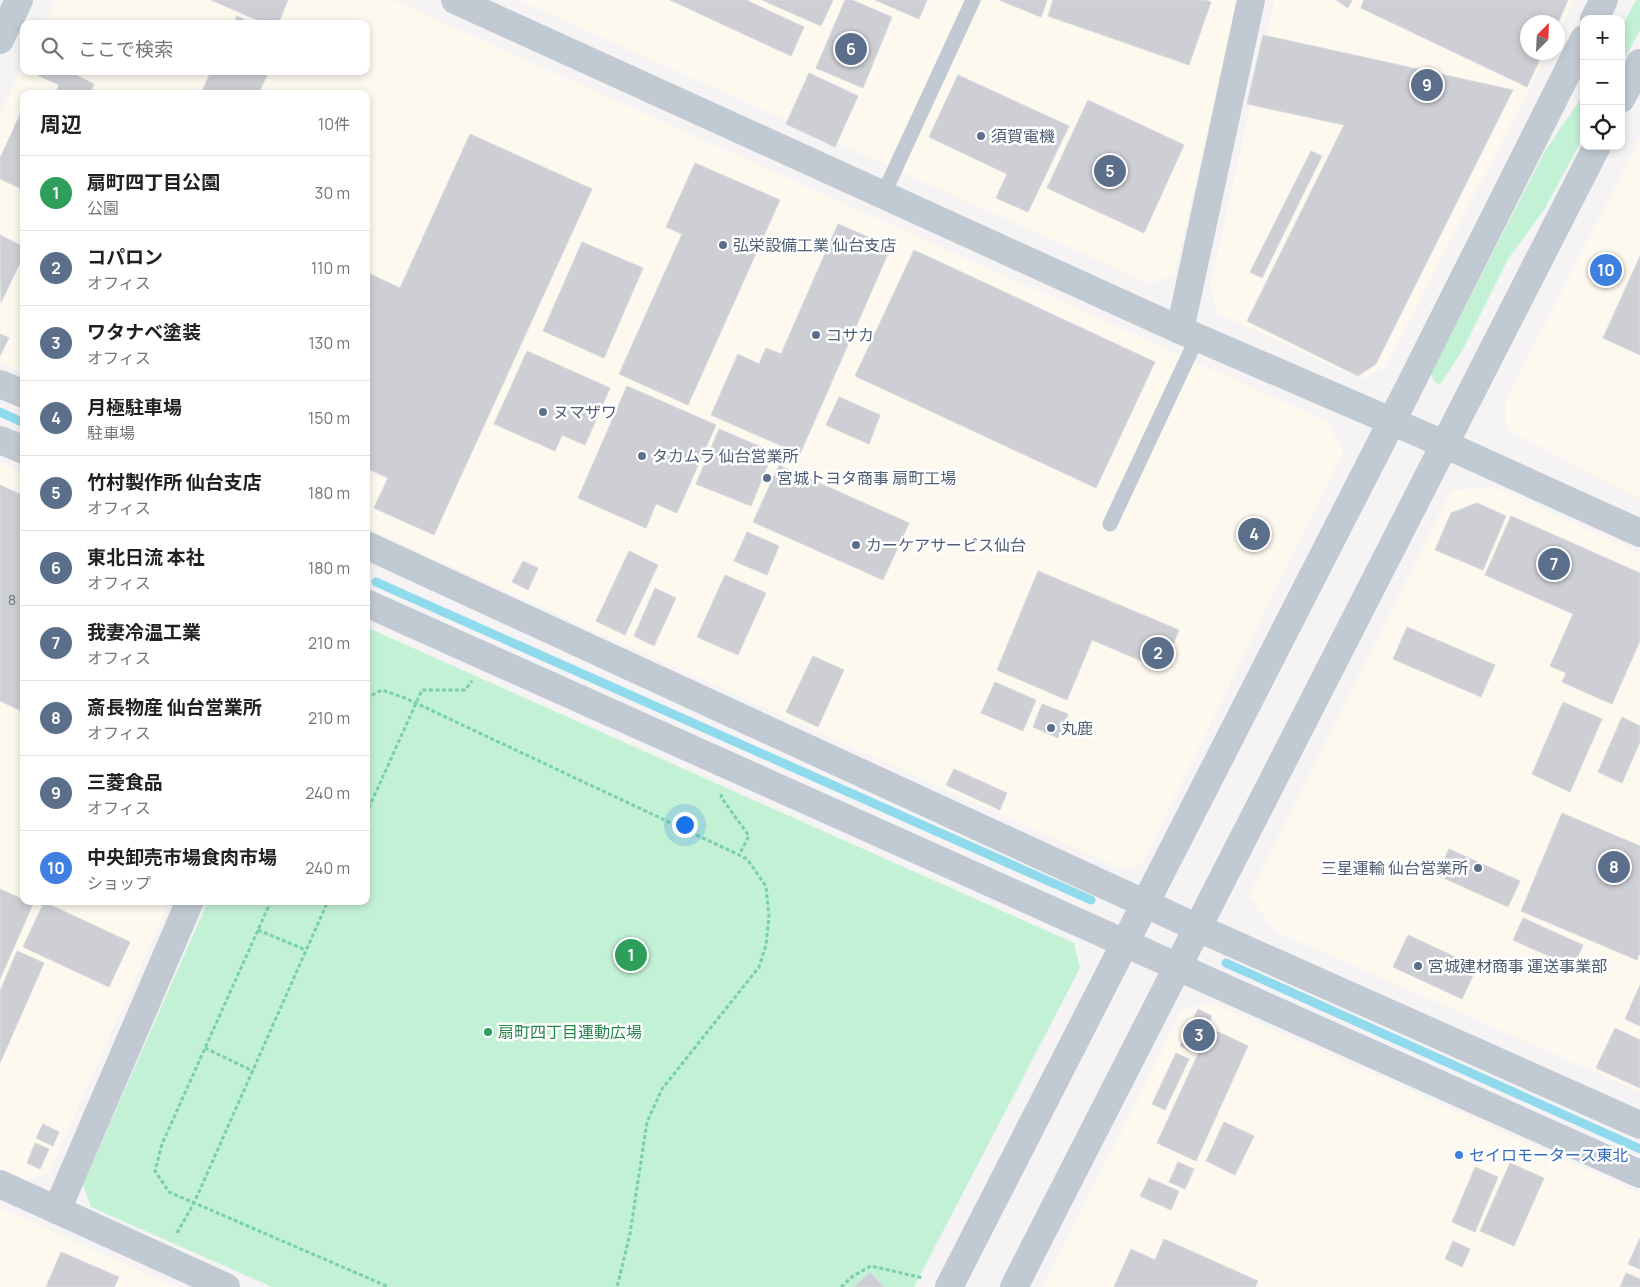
<!DOCTYPE html>
<html lang="ja">
<meta charset="utf-8">
<style>
:root{--surface:#fff;--page:#f2f2f2;--text:#202124;--muted:#757577;--line:#e0e0e0;--accent:#1a73e8}
body{margin:0;font-family:Manrope,"Noto Sans JP",sans-serif;background:var(--page);color:var(--text)}
.controls{position:absolute;right:15px;top:15px;display:grid;overflow:hidden;border-radius:10px;box-shadow:0 2px 8px #0003}
.controls button{width:45px;height:45px;display:grid;place-items:center;padding:0;border:0;border-bottom:1px solid var(--line);background:var(--surface);color:var(--text);font:25px sans-serif}
.compass{position:absolute;left:1520px;top:15px;width:45px;height:45px;border-radius:50%;background:var(--surface);box-shadow:0 2px 8px #0003;rotate:24deg}
.you{position:absolute;left:684px;top:824px;width:18px;height:18px;margin:-12px;border:4px solid #fff;border-radius:50%;background:#1a73e8;box-shadow:0 0 0 8px #1a73e833}
.badge{display:grid;place-items:center;width:32px;height:32px;border-radius:50%;background:var(--accent);color:#fff;font-size:16px;font-weight:700}
.pin{position:absolute;translate:-50% -50%;border:2px solid #fff;box-shadow:0 1px 5px #0006}
.list{margin:0;padding:0;list-style:none}
h2{display:flex;justify-content:space-between;align-items:center;height:65px;margin:0;padding:0 20px;font-size:21px}
h2 small{font-size:16px;font-weight:400;color:var(--muted)}
.list li{display:grid;grid-template-columns:32px 1fr auto;gap:15px;align-items:center;box-sizing:border-box;height:75px;padding:0 20px;border-top:1px solid var(--line)}
.list b{display:block;font-size:19px;white-space:nowrap}
.list p{margin:0;font-size:16px;white-space:nowrap;color:var(--muted)}
.list em{font-size:16px;font-style:normal;color:var(--muted)}
.icon{flex:none;width:28px;height:28px;fill:none;stroke:currentColor;stroke-width:2;stroke-linecap:round;stroke-linejoin:round}
.map{position:relative;flex:none;width:1640px;height:1287px;overflow:hidden}
.search{position:absolute;background:var(--surface);box-shadow:0 2px 8px #0003;left:20px;top:20px;width:350px;height:55px;display:flex;align-items:center;gap:12px;box-sizing:border-box;padding:0 18px;border-radius:10px;color:var(--muted);font-size:19px}
.panel{position:absolute;background:var(--surface);box-shadow:0 2px 8px #0003;left:20px;top:90px;width:350px;height:815px;border-radius:10px}
.map>svg:first-child{display:block}
.commercial{fill:#fdf9ef}
.green{fill:#c3f1d5}
.lines{fill:none;stroke-linecap:round;stroke-linejoin:round}
.stream{stroke:#90daee;stroke-width:9}
.building{fill:#cdcfd5;stroke:#d7d9de}
.path{stroke:#7ad0a6;stroke-width:3;stroke-dasharray:4 2.5;stroke-linecap:butt}
.service{stroke:#c1cad2;stroke-width:15}
.minor{stroke:#c1cad2;stroke-width:28}
.tertiary{stroke:#c1cad2;stroke-width:28}
.service-dot{fill:#5c6f8a;stroke:#fff;stroke-width:2}
.leisure-dot{fill:#2e9e5b;stroke:#fff;stroke-width:2}
.shop-dot{fill:#3f7fe0;stroke:#fff;stroke-width:2}
.labels{text-anchor:middle;dominant-baseline:central;stroke-width:5;stroke-linejoin:round;paint-order:stroke}
.number-label{font-size:14px;fill:#6b747e}
.service-label{font-size:16px;fill:#4e5e75;stroke:#fff;text-anchor:start}
.leisure-label{font-size:16px;fill:#27864d;stroke:#fff;text-anchor:start}
.shop-label{font-size:16px;fill:#366cbe;stroke:#fff;text-anchor:start}
</style>
<div class="map">
<svg width="1640" height="1287" viewBox="0 0 1640 1287">
<rect width="100%" height="100%" fill="#f5f3f3"/>
<g class="commercial">
<polygon points="55,0 393,0 1327,421 1343,452 1142,864 1124,870 366,528 366,94 24,94 24,373 0,362 0,112 24,64 24,71 366,71 366,24 44,24"/>
<polygon points="518,0 1237,0 1175,274 1151,284"/>
<polygon points="1274,0 1575,0 1558,33 1558,22 1528,22 1528,52 1548,53 1385,367 1361,379 1217,313 1210,287"/>
<polygon points="1640,138 1640,499 1506,429 1505,402"/>
<polygon points="0,463 24,474 24,901 170,901 49,1173 24,1181 0,1170"/>
<polygon points="1493,486 1640,553 1640,1092 1275,931 1248,896 1451,491"/>
<polygon points="1213,1003 1640,1193 1640,1287 1043,1287 1182,1010"/>
<polygon points="0,1208 176,1287 0,1287"/>
</g>
<g class="green">
<polygon points="1636,0 1640,0 1640,30 1621,66 1621,29"/>
<polygon points="1584,94 1584,136 1544,210 1508,259 1462,351 1440,385 1434,381 1431,374 1545,151"/>
<polygon points="366,627 1074,943 1080,968 914,1287 272,1287 91,1207 83,1185 208,901 366,901"/>
</g>
<g class="lines">
<g class="stream">
<polyline points="0,412 24,423"/>
<polyline points="376,582 1091,900"/>
<polyline points="1226,963 1640,1149"/>
</g>
</g>
<g class="building">
<polygon points="211,0 288,0 278,24 266,24"/>
<polygon points="670,0 746,0 804,27 791,56"/>
<polygon points="762,0 833,0 821,26"/>
<polygon points="845,0 852,0 892,17 863,88 816,68"/>
<polygon points="875,0 927,0 919,19"/>
<polygon points="999,0 1047,0 1041,17"/>
<polygon points="1053,0 1205,0 1211,2 1189,65 1048,16"/>
<polygon points="1336,0 1352,0 1348,8"/>
<polygon points="1364,0 1568,0 1558,23 1528,22 1528,52 1543,52 1527,87 1361,8"/>
<polygon points="237,16 253,24 233,24"/>
<polygon points="1263,35 1513,90 1376,364 1358,376 1247,321 1344,125 1247,104"/>
<polygon points="36,71 68,71 94,84 90,94 55,94 59,85 35,74"/>
<polygon points="211,71 269,71 258,94 201,94"/>
<polygon points="809,73 858,96 835,147 786,124"/>
<polygon points="958,75 1069,126 1028,212 996,198 1007,174 929,137"/>
<polygon points="1088,100 1184,145 1144,233 1047,188"/>
<polygon points="24,106 24,190 0,179 0,158"/>
<polygon points="470,134 592,189 434,535 374,508 388,478 366,468 366,272 400,288"/>
<polygon points="1311,151 1322,156 1262,278 1250,272"/>
<polygon points="695,163 780,200 688,405 619,374 682,234 666,227"/>
<polygon points="838,224 891,247 800,454 711,415 738,354 759,364 766,348 781,354"/>
<polygon points="0,235 24,247 24,254 1,303"/>
<polygon points="582,242 643,268 604,358 543,331"/>
<polygon points="914,250 1155,362 1096,488 855,376"/>
<polygon points="1640,256 1640,355 1603,338"/>
<polygon points="0,334 9,338 0,356"/>
<polygon points="527,351 610,388 585,445 562,435 555,451 494,424"/>
<polygon points="627,386 716,425 677,513 656,504 646,528 578,498"/>
<polygon points="839,397 880,415 869,444 826,425"/>
<polygon points="719,429 773,452 751,506 696,484"/>
<polygon points="779,465 909,523 883,580 753,522"/>
<polygon points="0,485 24,496 24,712 0,701"/>
<polygon points="1477,503 1506,516 1483,570 1435,550 1451,513"/>
<polygon points="1511,516 1640,573 1640,641 1612,704 1562,682 1566,673 1550,666 1573,614 1485,575"/>
<polygon points="747,532 779,546 767,575 734,561"/>
<polygon points="629,551 658,565 625,635 596,621"/>
<polygon points="523,561 538,568 528,590 512,582"/>
<polygon points="1038,571 1179,630 1163,670 1092,640 1067,700 997,670"/>
<polygon points="725,575 766,593 738,655 697,637"/>
<polygon points="655,588 676,598 654,646 634,636"/>
<polygon points="1407,627 1495,665 1481,697 1393,659"/>
<polygon points="813,656 844,670 818,727 786,712"/>
<polygon points="995,682 1036,700 1023,731 981,713"/>
<polygon points="1563,702 1602,719 1570,792 1532,774"/>
<polygon points="1042,704 1068,714 1058,738 1033,727"/>
<polygon points="1622,717 1640,726 1640,742 1622,783 1598,772"/>
<polygon points="954,769 1007,793 1000,810 946,785"/>
<polygon points="1562,813 1640,846 1640,952 1637,960 1521,911"/>
<polygon points="1449,849 1520,881 1508,907 1437,875"/>
<polygon points="0,889 33,904 0,979"/>
<polygon points="44,902 130,942 109,987 23,947"/>
<polygon points="1523,918 1583,945 1573,967 1513,940"/>
<polygon points="1408,935 1477,967 1462,999 1393,967"/>
<polygon points="17,951 44,963 0,1063 0,991"/>
<polygon points="1640,985 1640,1026 1625,1019"/>
<polygon points="1198,1009 1212,1016 1195,1053 1180,1046"/>
<polygon points="1210,1028 1248,1046 1196,1161 1157,1143"/>
<polygon points="1615,1028 1640,1040 1640,1088 1596,1068"/>
<polygon points="1176,1053 1189,1059 1165,1110 1152,1104"/>
<polygon points="1224,1122 1254,1136 1235,1175 1206,1161"/>
<polygon points="43,1124 59,1132 53,1146 36,1138"/>
<polygon points="35,1143 49,1149 40,1169 27,1163"/>
<polygon points="1178,1162 1194,1169 1185,1189 1169,1182"/>
<polygon points="1510,1163 1544,1178 1514,1246 1480,1231"/>
<polygon points="1475,1167 1498,1177 1475,1232 1452,1222"/>
<polygon points="1149,1178 1179,1191 1171,1210 1140,1196"/>
<polygon points="1640,1238 1640,1269 1628,1264"/>
<polygon points="1164,1239 1258,1281 1255,1287 1114,1287 1131,1249 1155,1260"/>
<polygon points="1453,1241 1470,1249 1462,1267 1445,1259"/>
<polygon points="61,1252 119,1277 114,1287 46,1287"/>
<polygon points="870,1272 884,1287 854,1287"/>
<polygon points="1626,1273 1640,1279 1640,1287 1620,1287"/>
</g>
<g class="lines">
<g class="path">
<polyline points="366,698 382,690 405,698 739,855 747,859 766,886 769,917 766,945 759,967 662,1089 647,1122 630,1234 617,1287"/>
<polyline points="722,794 721,797 749,836 739,855"/>
<polyline points="366,814 422,690 465,690 472,681"/>
<polyline points="271,901 162,1144 155,1171 169,1192 389,1287"/>
<polyline points="258,930 306,950"/>
<polyline points="205,1048 253,1071"/>
<polyline points="177,1233 194,1203 328,901"/>
<polyline points="841,1287 853,1276 871,1266 923,1278"/>
</g>
<g class="service">
<polyline points="883,195 973,0"/>
<polyline points="1110,524 1197,338"/>
</g>
<g class="minor">
<polyline points="455,0 1180,330 1444,444"/>
<polyline points="1180,330 1251,0"/>
<polyline points="0,384 24,394"/>
<polyline points="0,440 24,450"/>
<polyline points="366,545 1198,928 1640,1125"/>
<polyline points="366,603 1640,1174"/>
<polyline points="0,1184 226,1287"/>
<polyline points="57,1210 190,901"/>
</g>
<g class="tertiary">
<polyline points="1594,19 1604,0"/>
<polyline points="0,40 19,0"/>
<polyline points="1621,99 1640,63"/>
<polyline points="1444,444 1640,533"/>
<polyline points="949,1287 1391,423 1584,39"/>
<polyline points="1014,1287 1597,146"/>
</g>
</g>
<g class="service-dot">
<circle cx="981" cy="136" r="5"/>
<circle cx="723" cy="245" r="5"/>
<circle cx="816" cy="335" r="5"/>
<circle cx="543" cy="412" r="5"/>
<circle cx="642" cy="456" r="5"/>
<circle cx="767" cy="478" r="5"/>
<circle cx="856" cy="545" r="5"/>
<circle cx="1051" cy="728" r="5"/>
<circle cx="1478" cy="868" r="5"/>
<circle cx="1418" cy="966" r="5"/>
</g>
<circle class="leisure-dot" cx="488" cy="1032" r="5"/>
<circle class="shop-dot" cx="1459" cy="1155" r="5"/>
<g class="labels">
<g class="number-label">
<text x="12" y="599">8</text>
</g>
<g class="service-label">
<text x="991" y="136">須賀電機</text>
<text x="733" y="245">弘栄設備工業 仙台支店</text>
<text x="826" y="335">コサカ</text>
<text x="553" y="412">ヌマザワ</text>
<text x="652" y="456">タカムラ 仙台営業所</text>
<text x="777" y="478">宮城トヨタ商事 扇町工場</text>
<text x="866" y="545">カーケアサービス仙台</text>
<text x="1061" y="728">丸鹿</text>
<text x="1468" y="868" text-anchor="end">三星運輸 仙台営業所</text>
<text x="1428" y="966">宮城建材商事 運送事業部</text>
</g>
<g class="leisure-label">
<text x="498" y="1032">扇町四丁目運動広場</text>
</g>
<g class="shop-label">
<text x="1469" y="1155">セイロモータース東北</text>
</g>
</g>
</svg>
<div class="controls">
<button>+</button>
<button>−</button>
<button><svg class="icon" aria-label="locate" viewBox="0 0 24 24"><circle cx="12" cy="12" r="6"/><path d="M12 2v4M12 18v4M2 12h4M18 12h4"/></svg></button>
</div>
<svg class="compass" viewBox="-18 -18 36 36"><path d="M0-13l5 13h-10z" fill="#e53935"/><path d="M0 13l5-13h-10z" fill="#757577"/></svg>
<div class="you"></div>
<div class="pin badge" style="left:631px;top:955px;background:#2e9e5b">1</div>
<div class="pin badge" style="left:1158px;top:653px;background:#5c6f8a">2</div>
<div class="pin badge" style="left:1199px;top:1035px;background:#5c6f8a">3</div>
<div class="pin badge" style="left:1254px;top:534px;background:#5c6f8a">4</div>
<div class="pin badge" style="left:1110px;top:171px;background:#5c6f8a">5</div>
<div class="pin badge" style="left:851px;top:49px;background:#5c6f8a">6</div>
<div class="pin badge" style="left:1554px;top:564px;background:#5c6f8a">7</div>
<div class="pin badge" style="left:1614px;top:867px;background:#5c6f8a">8</div>
<div class="pin badge" style="left:1427px;top:85px;background:#5c6f8a">9</div>
<div class="pin badge" style="left:1606px;top:270px;background:#3f7fe0">10</div>
<div class="search"><svg class="icon" aria-label="search" viewBox="0 0 24 24"><circle cx="10" cy="10" r="6"/><path d="M15 15l6 6"/></svg>ここで検索</div>
<section class="panel">
<h2>周辺<small>10件</small></h2>
<ul class="list">
<li><span class="badge" style="background:#2e9e5b">1</span><div><b>扇町四丁目公園</b><p>公園</p></div><em>30 m</em></li>
<li><span class="badge" style="background:#5c6f8a">2</span><div><b>コパロン</b><p>オフィス</p></div><em>110 m</em></li>
<li><span class="badge" style="background:#5c6f8a">3</span><div><b>ワタナベ塗装</b><p>オフィス</p></div><em>130 m</em></li>
<li><span class="badge" style="background:#5c6f8a">4</span><div><b>月極駐車場</b><p>駐車場</p></div><em>150 m</em></li>
<li><span class="badge" style="background:#5c6f8a">5</span><div><b>竹村製作所 仙台支店</b><p>オフィス</p></div><em>180 m</em></li>
<li><span class="badge" style="background:#5c6f8a">6</span><div><b>東北日流 本社</b><p>オフィス</p></div><em>180 m</em></li>
<li><span class="badge" style="background:#5c6f8a">7</span><div><b>我妻冷温工業</b><p>オフィス</p></div><em>210 m</em></li>
<li><span class="badge" style="background:#5c6f8a">8</span><div><b>斎長物産 仙台営業所</b><p>オフィス</p></div><em>210 m</em></li>
<li><span class="badge" style="background:#5c6f8a">9</span><div><b>三菱食品</b><p>オフィス</p></div><em>240 m</em></li>
<li><span class="badge" style="background:#3f7fe0">10</span><div><b>中央卸売市場食肉市場</b><p>ショップ</p></div><em>240 m</em></li>
</ul>
</section>
</div>
